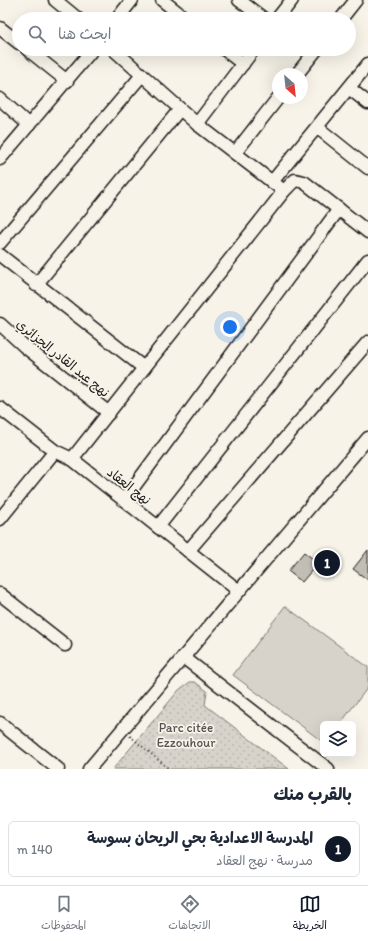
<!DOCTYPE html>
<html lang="ar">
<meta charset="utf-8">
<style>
:root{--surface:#fff;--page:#f2f2f3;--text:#1f2937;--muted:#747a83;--line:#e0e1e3;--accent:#111827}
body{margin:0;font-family:Itim,"Playpen Sans Arabic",sans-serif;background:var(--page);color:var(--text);direction:rtl}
.controls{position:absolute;right:12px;bottom:12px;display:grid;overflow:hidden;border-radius:6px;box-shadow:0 4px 16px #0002}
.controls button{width:36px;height:36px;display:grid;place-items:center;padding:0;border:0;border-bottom:1px solid var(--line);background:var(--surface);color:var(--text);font:20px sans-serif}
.compass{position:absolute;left:272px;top:68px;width:36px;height:36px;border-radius:50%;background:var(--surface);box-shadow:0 4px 16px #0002;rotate:153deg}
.you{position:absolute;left:230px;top:327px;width:14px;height:14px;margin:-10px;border:3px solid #fff;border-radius:50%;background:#1a73e8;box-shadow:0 0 0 6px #1a73e833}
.badge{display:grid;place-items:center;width:26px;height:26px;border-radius:50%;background:var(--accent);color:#fff;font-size:13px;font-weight:700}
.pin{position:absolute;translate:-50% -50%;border:2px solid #fff;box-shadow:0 1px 4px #0006}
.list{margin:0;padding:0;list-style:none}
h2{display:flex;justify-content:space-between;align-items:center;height:52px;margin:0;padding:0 16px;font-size:17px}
h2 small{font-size:13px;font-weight:400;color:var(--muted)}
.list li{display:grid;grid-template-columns:26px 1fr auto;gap:12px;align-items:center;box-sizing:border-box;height:56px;margin:0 8px 8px;padding:0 8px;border:1px solid var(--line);border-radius:6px}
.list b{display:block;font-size:15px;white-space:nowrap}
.list p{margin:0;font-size:13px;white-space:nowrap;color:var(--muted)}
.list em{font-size:13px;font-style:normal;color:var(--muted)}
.icon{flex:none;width:22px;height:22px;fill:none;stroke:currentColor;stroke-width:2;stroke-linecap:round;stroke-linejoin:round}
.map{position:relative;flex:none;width:368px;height:769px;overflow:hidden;direction:ltr}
.search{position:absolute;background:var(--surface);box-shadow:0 4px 16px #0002;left:12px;right:12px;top:12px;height:44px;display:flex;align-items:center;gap:10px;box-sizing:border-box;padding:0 14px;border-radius:22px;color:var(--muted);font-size:15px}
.sheet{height:116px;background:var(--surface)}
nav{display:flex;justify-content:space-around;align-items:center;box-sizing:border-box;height:56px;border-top:1px solid var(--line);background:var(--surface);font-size:11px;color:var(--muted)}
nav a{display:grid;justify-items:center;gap:2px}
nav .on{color:var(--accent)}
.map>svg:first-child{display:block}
.park{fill:url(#park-dots);stroke:#7a7874}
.pitch{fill:#d7d3cb;stroke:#7a7874}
.building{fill:#c0beb5;stroke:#1c1c1c}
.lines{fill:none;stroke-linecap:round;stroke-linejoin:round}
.minor-casing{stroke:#1c1c1c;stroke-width:15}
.path{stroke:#1c1c1c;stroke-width:2;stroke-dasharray:1 3;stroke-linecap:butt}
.minor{stroke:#f7f3e8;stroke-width:12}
.labels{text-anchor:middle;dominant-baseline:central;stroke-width:3.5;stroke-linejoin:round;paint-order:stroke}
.street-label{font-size:13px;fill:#1c1c1c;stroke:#f7f3e8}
.park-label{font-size:13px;fill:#545351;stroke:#f7f3e8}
</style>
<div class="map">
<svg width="368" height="769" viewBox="0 0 368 769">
<defs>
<pattern id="park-dots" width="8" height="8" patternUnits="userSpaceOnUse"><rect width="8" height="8" fill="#d7d3cb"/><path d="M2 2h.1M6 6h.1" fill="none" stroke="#b8b5ae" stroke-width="1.8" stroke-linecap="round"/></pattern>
</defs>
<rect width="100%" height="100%" fill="#f7f3e8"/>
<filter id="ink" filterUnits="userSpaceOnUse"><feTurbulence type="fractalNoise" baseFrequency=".025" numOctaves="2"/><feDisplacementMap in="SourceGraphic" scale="8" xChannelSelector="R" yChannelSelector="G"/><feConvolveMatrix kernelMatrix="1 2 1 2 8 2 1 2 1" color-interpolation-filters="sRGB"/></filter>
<g filter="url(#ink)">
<polygon class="park" points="190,682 195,682 207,691 205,705 289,769 113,769 179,690"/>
<polygon class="pitch" points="285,606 368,667 368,687 340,724 323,724 323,742 233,675"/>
<g class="building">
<polygon points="368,550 368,580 353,569"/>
<polygon points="304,552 318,563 302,582 288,571"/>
</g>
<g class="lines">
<g class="minor-casing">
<g id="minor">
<polyline points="55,0 78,19"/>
<polyline points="162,0 186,19"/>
<polyline points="239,0 264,19"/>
<polyline points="117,19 132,0"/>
<polyline points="277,19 292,0"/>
<polyline points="341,19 356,0"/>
<polyline points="0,28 19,43"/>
<polyline points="27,49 67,81"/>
<polyline points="113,49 197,124 284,191"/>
<polyline points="224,49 243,64"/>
<polyline points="297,74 317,49"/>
<polyline points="349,88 368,103"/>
<polyline points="0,99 29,125"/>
<polyline points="197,124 254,49"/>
<polyline points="318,128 368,168"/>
<polyline points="235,153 278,98"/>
<polyline points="0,159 93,49"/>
<polyline points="272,182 368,64"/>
<polyline points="0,243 142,75"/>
<polyline points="0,255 144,368"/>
<polyline points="36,285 180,109"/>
<polyline points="0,324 24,346 109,413"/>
<polyline points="0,408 55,451 72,459 239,591"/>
<polyline points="72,459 284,191 295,180 304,182 368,232"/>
<polyline points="124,500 339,209"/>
<polyline points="0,519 55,451"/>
<polyline points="158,527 368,260"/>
<polyline points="188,551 368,342"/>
<polyline points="0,594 65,645"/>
<polyline points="183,657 328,769"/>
<polyline points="0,723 58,769"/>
<polyline points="89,769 368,438"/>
</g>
</g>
<polyline class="path" points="130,736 169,769"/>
<use href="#minor" class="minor"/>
</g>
</g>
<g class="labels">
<g class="street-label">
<text transform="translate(63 358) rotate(39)">نهج عبد القادر الجزائري</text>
<text transform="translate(129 486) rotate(38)">نهج العقاد</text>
</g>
<g class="park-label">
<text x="186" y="727">Parc citée<tspan x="186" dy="15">Ezzouhour</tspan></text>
</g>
</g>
</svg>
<div class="controls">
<button><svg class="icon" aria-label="layers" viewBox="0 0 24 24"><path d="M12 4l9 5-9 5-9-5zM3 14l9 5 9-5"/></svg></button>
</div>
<svg class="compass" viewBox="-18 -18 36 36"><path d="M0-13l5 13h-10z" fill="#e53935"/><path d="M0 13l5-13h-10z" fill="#747a83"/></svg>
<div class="you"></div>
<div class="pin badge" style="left:327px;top:563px">1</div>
<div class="search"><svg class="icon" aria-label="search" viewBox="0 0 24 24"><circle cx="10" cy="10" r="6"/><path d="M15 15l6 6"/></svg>ابحث هنا</div>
</div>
<section class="sheet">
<h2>بالقرب منك<small></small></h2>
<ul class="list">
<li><span class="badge">1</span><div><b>المدرسة الاعدادية بحي الريحان بسوسة</b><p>مدرسة · نهج العقاد</p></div><em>140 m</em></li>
</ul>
</section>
<nav>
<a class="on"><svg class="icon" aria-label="map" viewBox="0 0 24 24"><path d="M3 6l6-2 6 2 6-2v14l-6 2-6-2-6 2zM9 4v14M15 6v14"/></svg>الخريطة</a>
<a><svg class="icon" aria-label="directions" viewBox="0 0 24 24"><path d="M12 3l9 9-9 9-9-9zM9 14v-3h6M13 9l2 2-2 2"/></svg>الاتجاهات</a>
<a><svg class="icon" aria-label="saved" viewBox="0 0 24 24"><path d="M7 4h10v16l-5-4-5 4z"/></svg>المحفوظات</a>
</nav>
